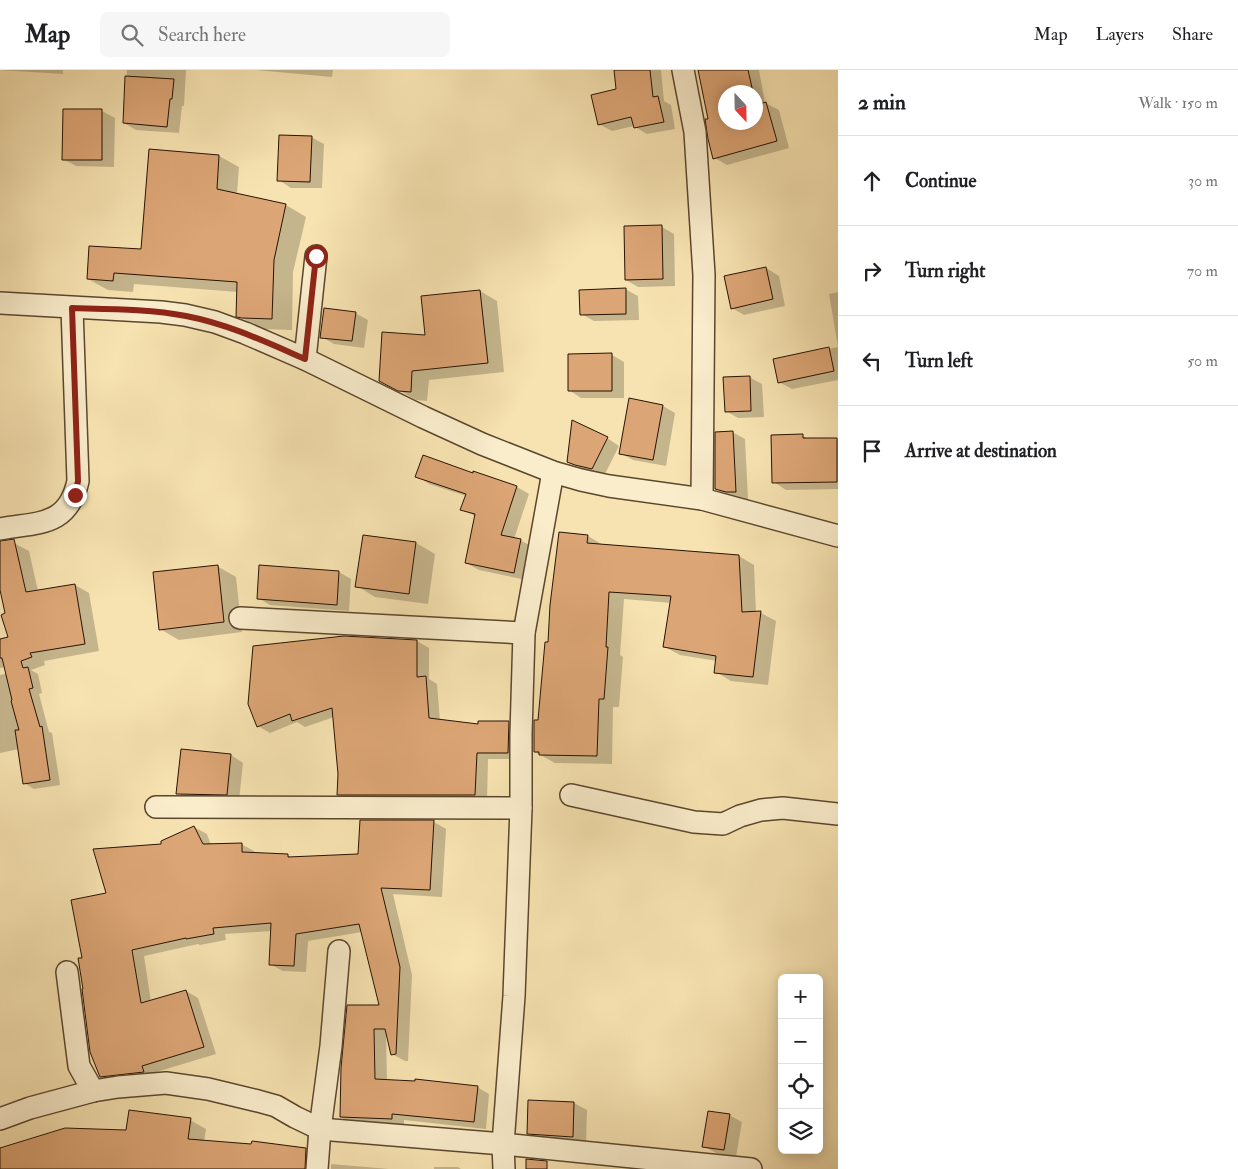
<!DOCTYPE html>
<meta charset="utf-8">
<style>
:root{--surface:#fff;--page:#f6f6f6;--text:#202124;--muted:#757577;--line:#e0e0e0}
body{margin:0;font-family:"IM FELL Double Pica",serif;background:var(--page);color:var(--text)}
.controls{position:absolute;right:15px;bottom:15px;display:grid;overflow:hidden;border-radius:8px;box-shadow:0 2px 12px #0003}
.controls button{width:45px;height:45px;display:grid;place-items:center;padding:0;border:0;border-bottom:1px solid var(--line);background:var(--surface);color:var(--text);font:25px sans-serif}
.compass{position:absolute;left:718px;top:15px;width:45px;height:45px;border-radius:50%;background:var(--surface);box-shadow:0 2px 12px #0003;rotate:158deg}
.stop{position:absolute;width:15px;height:15px;margin:-11px;border:4px solid #8f2418;border-radius:50%;background:#fff}
.stop.end{background:#8f2418;border-color:#fff;box-shadow:0 1px 5px #0008}
.list{margin:0;padding:0;list-style:none}
h2{display:flex;justify-content:space-between;align-items:center;height:65px;margin:0;padding:0 20px;font-size:21px}
h2 small{font-size:16px;font-weight:400;color:var(--muted)}
.list li{display:grid;grid-template-columns:32px 1fr auto;gap:15px;align-items:center;box-sizing:border-box;height:90px;padding:0 20px;border-top:1px solid var(--line)}
.list b{display:block;font-size:19px;white-space:nowrap}
.list em{font-size:16px;font-style:normal;color:var(--muted)}
.icon{flex:none;width:28px;height:28px;fill:none;stroke:currentColor;stroke-width:2;stroke-linecap:round;stroke-linejoin:round}
.map{position:relative;flex:none;width:838px;height:1099px;overflow:hidden}
header{display:flex;align-items:center;gap:30px;box-sizing:border-box;height:70px;padding:0 25px;background:var(--surface);border-bottom:1px solid var(--line)}
header strong{font-size:24px}
nav{display:flex;gap:28px;margin-inline-start:auto;font-size:18px}
.search{width:350px;height:45px;background:var(--page);display:flex;align-items:center;gap:12px;box-sizing:border-box;padding:0 18px;border-radius:8px;color:var(--muted);font-size:19px}
main{display:flex}
aside{flex:1;background:var(--surface)}
.map>svg:first-child{display:block}
.shadow{fill:#0003;fill-rule:evenodd}
.building{fill:#dca575;stroke:#271303}
.lines{fill:none;stroke-linecap:round;stroke-linejoin:round}
.minor-casing{stroke:#5b472e;stroke-width:24}
.minor{stroke:#faedcc;stroke-width:21}
.route{stroke:#8f2418;stroke-width:6}
</style>
<header>
<strong>Map</strong>
<div class="search"><svg class="icon" aria-label="search" viewBox="0 0 24 24"><circle cx="10" cy="10" r="6"/><path d="M15 15l6 6"/></svg>Search here</div>
<nav><a>Map</a><a>Layers</a><a>Share</a></nav>
</header>
<main>
<div class="map">
<svg width="838" height="1099" viewBox="0 0 838 1099">
<rect width="100%" height="100%" fill="#f7e3b1"/>
<filter id="stains"><feTurbulence type="fractalNoise" baseFrequency=".004" numOctaves="4"/><feColorMatrix values="0 0 0 0 .2 0 0 0 0 .09 0 0 0 0 .02 0 0 0 .5 -.17"/></filter>
<radialGradient id="worn" r=".72"><stop offset=".6" stop-color="#630" stop-opacity="0"/><stop offset="1" stop-color="#630" stop-opacity=".3"/></radialGradient>
<g class="shadow">
<polygon points="0,0 63,0 63,4"/>
<polygon points="127,0 186,0 184,36 182,36 179,63 136,60 124,53"/>
<polygon points="256,0 333,0 332,7"/>
<polygon points="615,0 661,0 664,31 671,35 675,59 647,64 635,57 634,56 612,61 599,54 617,20"/>
<path d="M699 0H759L765 33 779 40 789 78 727 95 715 88 709 50ZM726 22H756V52H726Z"/>
<polygon points="64,40 102,41 115,48 114,97 76,96 63,89"/>
<polygon points="311,67 324,74 322,118 291,118 279,110"/>
<polygon points="219,86 239,97 237,124 286,135 306,147 293,202 292,260 263,259 238,246 238,222 134,214 133,222 108,220 88,209 142,180"/>
<polygon points="662,157 674,164 675,216 638,217 626,210"/>
<polygon points="766,198 779,206 785,236 744,245 732,238"/>
<polygon points="625,219 638,226 639,250 594,251 581,244"/>
<polygon points="480,221 497,231 504,302 429,310 427,331 416,330 395,318 427,267"/>
<polygon points="838,222 838,310 792,319 779,312 775,290 838,277 829,224"/>
<polygon points="355,243 368,250 364,278 334,274 322,267"/>
<polygon points="612,285 624,292 624,328 581,328 569,320"/>
<polygon points="749,307 762,314 764,347 738,348 726,341"/>
<polygon points="630,330 663,336 675,343 666,396 633,390 620,383"/>
<polygon points="732,362 745,369 748,429 739,429 728,426 716,419"/>
<polygon points="803,366 808,369 836,369 838,370 838,419 786,420 774,412"/>
<polygon points="607,368 619,376 604,406 588,402 568,391"/>
<polygon points="474,404 517,417 529,424 514,469 520,470 533,477 526,510 479,500 466,493 476,447 462,439 466,426 429,414 417,406"/>
<polygon points="364,466 416,473 435,484 428,534 375,527 357,516"/>
<polygon points="588,466 603,475 739,486 754,495 756,543 761,543 776,551 768,615 731,611 716,602 717,591 680,585 665,577 672,533 624,529 620,585 623,587 619,637 613,637 612,694 555,693 535,682 549,574"/>
<polygon points="14,473 29,481 38,521 75,515 89,523 99,581 44,591 45,595 31,600 38,604 42,623 39,624 49,662 52,663 60,715 34,719 24,713 19,679 0,683 0,605 22,600 15,596 0,598 0,574 11,570 7,544 0,516 0,476"/>
<polygon points="217,496 236,507 242,562 179,570 160,559"/>
<polygon points="339,502 351,509 349,541 270,535 258,528"/>
<polygon points="417,571 429,578 429,609 437,614 440,651 479,655 509,652 521,659 520,689 488,689 487,732 350,731 338,724 339,704 334,647 305,657 297,652 270,663 258,656"/>
<polygon points="231,685 243,693 239,731 190,731 178,723"/>
<polygon points="434,752 446,759 442,827 393,824 412,905 408,991 405,991 392,984 387,964 386,964 387,1011 477,1017 489,1024 486,1059 404,1050 404,1056 353,1054 341,1047 380,936 362,862 308,871 306,902 283,901 270,894 272,861 225,864 226,870 200,875 198,874 144,886 151,932 186,921 198,928 216,984 153,1003 156,1009 113,1014 101,1006 84,889 107,824 163,775 194,757 207,764 211,775 241,774 254,781 254,784 287,785 293,788 360,785"/>
<polygon points="530,1032 574,1033 587,1040 586,1074 541,1070 528,1063"/>
<polygon points="729,1045 742,1052 736,1087 716,1083 703,1076"/>
<polygon points="190,1050 206,1059 204,1072 306,1079 321,1088 320,1099 0,1099 0,1079 127,1061"/>
<polygon points="331,1094 389,1099 331,1099"/>
<polygon points="434,1097 458,1097 461,1099 434,1099"/>
</g>
<g class="building">
<polygon points="614,0 650,0 653,27 658,26 664,52 634,58 631,47 598,55 591,25 616,19"/>
<polygon points="698,0 748,0 753,22 726,22 726,52 756,52 756,35 766,32 777,71 713,89 708,69 705,49 708,49"/>
<polygon points="125,6 174,9 172,29 170,29 167,57 123,53"/>
<polygon points="63,39 102,39 102,90 62,90"/>
<polygon points="279,65 312,66 310,112 277,111"/>
<polygon points="149,79 219,85 217,119 286,134 274,190 272,249 242,248 236,247 237,212 114,203 113,211 87,209 89,176 141,179"/>
<polygon points="662,155 663,209 625,210 624,156"/>
<polygon points="766,197 773,229 731,239 724,206"/>
<polygon points="626,218 626,244 580,245 579,220"/>
<polygon points="480,220 488,293 412,301 411,322 398,321 379,311 382,262 425,265 421,226"/>
<polygon points="324,238 356,242 352,271 320,268"/>
<polygon points="829,277 834,301 778,313 773,289"/>
<polygon points="612,283 612,321 568,321 568,284"/>
<polygon points="750,306 751,341 725,342 723,307"/>
<polygon points="629,328 663,335 653,390 619,384"/>
<polygon points="572,350 608,367 592,399 575,395 567,392"/>
<polygon points="733,361 736,422 726,422 715,419 715,362"/>
<polygon points="803,364 803,368 837,368 837,412 772,413 771,365"/>
<polygon points="423,385 473,403 473,401 517,416 501,465 521,469 514,503 465,493 475,444 460,440 466,424 415,407"/>
<polygon points="559,462 588,465 587,473 739,485 742,542 761,541 753,607 714,603 716,586 663,577 671,526 609,522 606,577 608,577 604,629 599,629 597,686 539,685 539,682 534,682 534,650 538,650 545,572 548,572 550,535"/>
<polygon points="363,465 416,472 409,524 355,517"/>
<polygon points="14,469 26,522 75,514 85,574 30,583 32,587 21,591 23,598 28,597 33,618 29,619 40,657 42,656 50,710 23,714 15,660 19,660 11,631 12,630 2,588 0,588 0,569 8,567 1,545 5,543 0,520 0,471"/>
<polygon points="218,495 224,552 159,560 153,502"/>
<polygon points="259,495 339,501 337,535 257,529"/>
<polygon points="344,566 417,570 417,607 426,606 429,648 478,654 478,651 509,651 508,683 477,683 475,725 337,725 338,704 332,638 292,651 290,644 257,657 248,634 253,576"/>
<polygon points="181,679 231,684 227,725 176,724"/>
<polygon points="360,750 434,750 430,820 381,818 400,897 396,984 391,985 385,959 374,959 375,1009 415,1011 415,1009 478,1016 474,1052 392,1044 392,1049 340,1047 341,998 347,935 379,935 359,854 296,864 294,896 269,895 271,853 213,858 214,864 186,869 186,868 132,880 141,933 186,920 204,977 142,996 144,1002 100,1007 90,982 82,919 83,919 78,888 82,888 71,830 106,823 93,779 161,774 161,771 194,756 203,774 242,773 242,782 288,784 288,787 358,784"/>
<polygon points="528,1030 574,1032 573,1067 527,1064"/>
<polygon points="129,1040 191,1048 188,1069 251,1074 252,1071 306,1078 305,1099 0,1099 0,1078 65,1058 126,1060"/>
<polygon points="708,1041 730,1044 724,1080 702,1077"/>
<polygon points="526,1089 547,1091 547,1099 526,1099"/>
</g>
<g class="lines">
<g class="minor-casing">
<g id="minor">
<polyline points="683,0 695,62 704,205 702,429"/>
<polyline points="0,233 161,242 185,245 215,252 245,263 305,289 423,347 482,374 553,402 581,410 609,416 702,429 838,466"/>
<polyline points="305,289 316,186"/>
<path d="M0 459C38 452 68 457 78 411L72 238"/>
<polyline points="240,548 524,563"/>
<polyline points="571,725 694,752 723,754 740,746 761,740 783,738 838,744"/>
<polyline points="156,737 521,738"/>
<polyline points="67,902 79,996 93,1021"/>
<polyline points="0,1049 30,1038 93,1021 118,1017 166,1013 208,1019 258,1031 276,1036 295,1047 320,1059 503,1074 751,1099"/>
<polyline points="317,1099 320,1059 331,976 339,881"/>
<polyline points="504,1099 503,1074 514,926 521,738 521,664 524,563 553,402"/>
</g>
</g>
<use href="#minor" class="minor"/>
</g>
<g class="lines">
<path class="route" d="M75 425 78 411 72 238C108 239 151 239 186 246 228 254 266 272 305 289L316 186"/>
</g>
<rect width="100%" height="100%" filter="url(#stains)"/>
<rect width="100%" height="100%" fill="url(#worn)"/>
</svg>
<div class="controls">
<button>+</button>
<button>−</button>
<button><svg class="icon" aria-label="locate" viewBox="0 0 24 24"><circle cx="12" cy="12" r="6"/><path d="M12 2v4M12 18v4M2 12h4M18 12h4"/></svg></button>
<button><svg class="icon" aria-label="layers" viewBox="0 0 24 24"><path d="M12 4l9 5-9 5-9-5zM3 14l9 5 9-5"/></svg></button>
</div>
<svg class="compass" viewBox="-18 -18 36 36"><path d="M0-13l5 13h-10z" fill="#e53935"/><path d="M0 13l5-13h-10z" fill="#757577"/></svg>
<div class="stop" style="left:316px;top:186px"></div>
<div class="stop end" style="left:75px;top:425px"></div>
</div>
<aside>
<h2>2 min<small>Walk · 150 m</small></h2>
<ul class="list">
<li><svg class="icon" aria-label="ahead" viewBox="0 0 24 24"><path d="M12 20V5M6 11l6-6 6 6"/></svg><div><b>Continue</b></div><em>30 m</em></li>
<li><svg class="icon" aria-label="right" viewBox="0 0 24 24"><path d="M7 20v-9h11M14 6l5 5-5 5"/></svg><div><b>Turn right</b></div><em>70 m</em></li>
<li><svg class="icon" aria-label="left" viewBox="0 0 24 24"><path d="M17 20v-9H6M10 6l-5 5 5 5"/></svg><div><b>Turn left</b></div><em>50 m</em></li>
<li><svg class="icon" aria-label="arrive" viewBox="0 0 24 24"><path d="M6 21V4h12l-3 4 3 4H6"/></svg><div><b>Arrive at destination</b></div></li>
</ul>
</aside>
</main>
